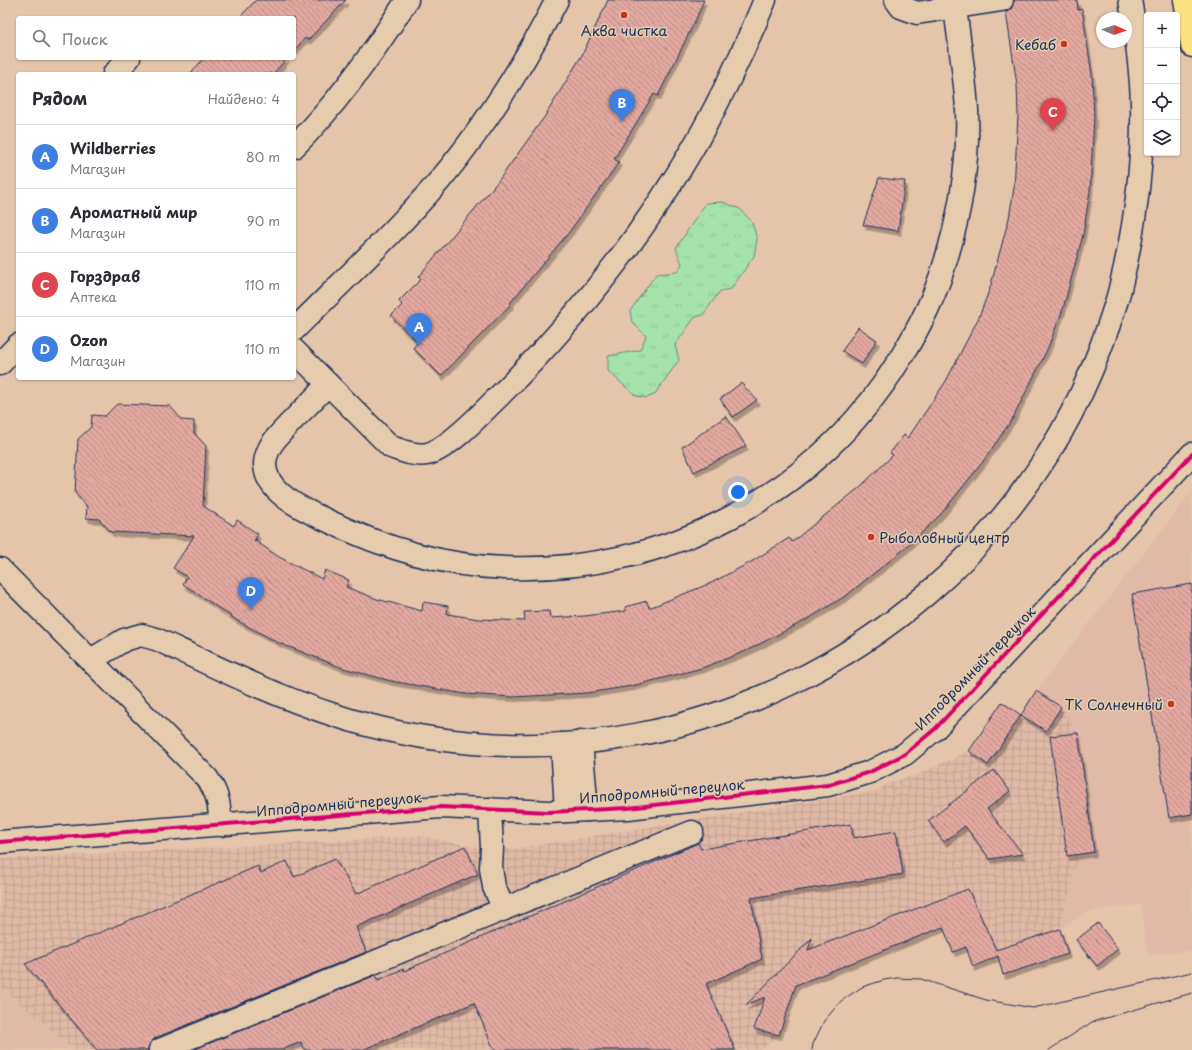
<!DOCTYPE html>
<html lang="ru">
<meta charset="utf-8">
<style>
:root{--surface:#fff;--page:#f7f7f7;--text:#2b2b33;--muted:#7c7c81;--line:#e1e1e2;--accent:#db2777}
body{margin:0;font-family:"Playpen Sans",sans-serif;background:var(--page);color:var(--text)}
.controls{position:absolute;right:12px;top:12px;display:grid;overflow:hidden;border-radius:4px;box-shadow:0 1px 3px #0004}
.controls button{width:36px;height:36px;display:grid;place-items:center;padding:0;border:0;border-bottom:1px solid var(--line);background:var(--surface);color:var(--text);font:20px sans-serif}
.compass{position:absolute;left:1096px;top:12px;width:36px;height:36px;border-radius:50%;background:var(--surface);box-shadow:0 1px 3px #0004;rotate:92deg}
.you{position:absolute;left:738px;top:492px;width:14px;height:14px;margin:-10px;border:3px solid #fff;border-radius:50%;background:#1a73e8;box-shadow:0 0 0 6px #1a73e833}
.badge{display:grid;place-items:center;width:26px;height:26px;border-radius:50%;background:var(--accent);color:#fff;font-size:13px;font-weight:700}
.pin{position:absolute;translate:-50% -33px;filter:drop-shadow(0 1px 2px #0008)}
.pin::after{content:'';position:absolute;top:21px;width:14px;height:12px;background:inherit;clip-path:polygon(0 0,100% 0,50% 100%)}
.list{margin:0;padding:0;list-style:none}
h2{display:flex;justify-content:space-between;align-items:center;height:52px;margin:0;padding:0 16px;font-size:17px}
h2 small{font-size:13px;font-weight:400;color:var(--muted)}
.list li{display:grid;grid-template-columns:26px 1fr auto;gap:12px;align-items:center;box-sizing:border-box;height:64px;padding:0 16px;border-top:1px solid var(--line)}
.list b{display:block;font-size:15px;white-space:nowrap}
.list p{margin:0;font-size:13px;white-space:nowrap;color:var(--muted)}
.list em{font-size:13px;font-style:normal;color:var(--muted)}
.icon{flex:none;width:22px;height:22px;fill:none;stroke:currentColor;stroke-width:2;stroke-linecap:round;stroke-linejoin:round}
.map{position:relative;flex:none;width:1192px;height:1050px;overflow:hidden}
.search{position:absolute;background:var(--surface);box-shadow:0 1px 3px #0004;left:16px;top:16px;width:280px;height:44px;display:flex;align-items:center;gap:10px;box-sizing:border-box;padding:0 14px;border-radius:4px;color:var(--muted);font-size:15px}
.panel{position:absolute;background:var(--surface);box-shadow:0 1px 3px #0004;left:16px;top:72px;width:280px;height:308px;border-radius:4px}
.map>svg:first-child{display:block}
.built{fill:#e0baa6}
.industrial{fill:url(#industrial-grid)}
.grass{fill:url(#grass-tufts);stroke:#608884}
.building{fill:url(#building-back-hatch);stroke:#1b2f5e;filter:url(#shadow)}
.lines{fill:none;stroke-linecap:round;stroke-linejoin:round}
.minor-casing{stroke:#1b2f5e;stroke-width:25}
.major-casing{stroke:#1b2f5e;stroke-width:25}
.minor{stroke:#e5ccad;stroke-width:22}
.major{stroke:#fde080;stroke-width:22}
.tram{stroke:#1b2f5e;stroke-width:1}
.cycleway-casing{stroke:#e5ccad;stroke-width:6}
.cycleway{stroke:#d6006c;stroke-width:4}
.poi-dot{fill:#c8321e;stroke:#e5ccad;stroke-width:1.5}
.labels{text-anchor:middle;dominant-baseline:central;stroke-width:3;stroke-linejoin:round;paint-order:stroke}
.poi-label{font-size:14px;fill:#1b2f5e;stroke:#e5ccad;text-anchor:end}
.street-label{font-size:14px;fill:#1b2f5e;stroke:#e5ccad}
</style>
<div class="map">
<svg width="1192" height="1050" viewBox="0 0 1192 1050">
<defs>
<pattern id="industrial-grid" width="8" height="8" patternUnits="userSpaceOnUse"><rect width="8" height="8" fill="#e0baa6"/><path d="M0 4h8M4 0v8" fill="none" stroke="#c0a091"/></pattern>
<pattern id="grass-tufts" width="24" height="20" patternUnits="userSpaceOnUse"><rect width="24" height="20" fill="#a5e2a9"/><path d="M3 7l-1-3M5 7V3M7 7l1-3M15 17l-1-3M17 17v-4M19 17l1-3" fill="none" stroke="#8dc294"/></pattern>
<pattern id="building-back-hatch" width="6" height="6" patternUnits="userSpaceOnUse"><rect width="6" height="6" fill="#e3a9a0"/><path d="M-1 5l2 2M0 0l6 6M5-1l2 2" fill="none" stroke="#b78a86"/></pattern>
<filter id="shadow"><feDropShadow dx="2.5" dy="4.5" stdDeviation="0" flood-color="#0004"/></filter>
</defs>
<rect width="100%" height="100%" fill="#e5c5aa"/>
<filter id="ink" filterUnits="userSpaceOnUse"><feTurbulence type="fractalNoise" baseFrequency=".025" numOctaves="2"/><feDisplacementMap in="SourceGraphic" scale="8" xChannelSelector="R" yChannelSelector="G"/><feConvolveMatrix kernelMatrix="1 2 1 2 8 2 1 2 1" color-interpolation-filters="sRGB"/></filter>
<g filter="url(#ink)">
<g class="built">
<polygon points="1192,491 1192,951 1147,955 1141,905 1091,911 1060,929 1079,854 1094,852 1078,733 1061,707 1036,691"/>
<polygon points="0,986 70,1047 74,1050 0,1050"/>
</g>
<polygon class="industrial" points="1036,691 1061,707 1078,733 1094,852 1079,854 1060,929 1068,954 1003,975 997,957 973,967 966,948 953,952 943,927 796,985 779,1035 761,1050 74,1050 0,986 0,859 421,836 479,848 512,849 876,791 889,783 916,775 969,751 1002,702 1021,715"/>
<polygon class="grass" points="723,202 740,209 752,222 757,239 754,256 731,289 720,291 703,315 695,317 675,345 679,360 654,395 646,398 636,396 608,371 608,356 640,350 646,336 632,322 630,311 656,274 677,272 682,264 676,248 706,203"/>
<g class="building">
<polygon points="256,0 346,0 308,40 305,38 294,51 294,18 239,18"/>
<polygon points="608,0 704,0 696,19 658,96 654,94 614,159 619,162 570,231 510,303 511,304 441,376 413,348 418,342 391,316 402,305 399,301 421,279 418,277 499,180 545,116 582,55"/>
<polygon points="1014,0 1077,0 1078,10 1082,9 1092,75 1094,117 1090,191 1083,235 1063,309 1047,350 1013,418 982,463 941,514 908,546 847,595 808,619 746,651 702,668 632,686 587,693 513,697 465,694 391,681 343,668 279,643 238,621 183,584 187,577 173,568 194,536 111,532 99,519 86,518 87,506 75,493 78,439 91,427 92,415 105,416 117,404 170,406 182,420 194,421 194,433 206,446 203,506 234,526 237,520 258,534 255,539 257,540 254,540 279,557 322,579 325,570 349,580 346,587 377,599 422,611 423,602 448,606 447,614 479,619 525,621 524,612 549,611 550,618 584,616 626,611 625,607 647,601 649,608 711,583 751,562 789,538 792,542 860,487 893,455 890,453 904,435 908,438 946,381 979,317 990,288 1009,218 1014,188 1018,115 1017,85 1006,12 1011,10"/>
<polygon points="204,58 287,58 273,74 190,74"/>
<polygon points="879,178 905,181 898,231 863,225"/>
<polygon points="858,327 877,340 862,364 842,351"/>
<polygon points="741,383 757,400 733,417 720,399"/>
<polygon points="726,416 746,446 694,472 682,447"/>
<polygon points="1192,584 1192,814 1169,818 1132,594"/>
<polygon points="1036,691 1061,707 1046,731 1021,715"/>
<polygon points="1002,702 1021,715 988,765 969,751"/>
<polygon points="1078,733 1094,852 1067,856 1050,736"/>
<polygon points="994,770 1010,791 987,809 1023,854 990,859 965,826 944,842 928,821"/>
<polygon points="851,824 853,838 896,831 903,874 751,898 762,959 706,984 735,1050 494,1050 474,1003 362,1050 305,1050 301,1042 281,1050 193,1050 376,975 378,980 403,969 404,971 698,843 701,849"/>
<polygon points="465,846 478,874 356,927 366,952 155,1038 150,1043 148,1050 97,1050 25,964 258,866 261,873 287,861 294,877 335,859 356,894"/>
<polygon points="968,889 996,950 1060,929 1068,954 1003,975 998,956 973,967 966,947 953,952 943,927 796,985 779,1035 754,1029 765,997 746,1005 812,938 808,950"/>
<polygon points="1098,923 1118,949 1097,966 1076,940"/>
</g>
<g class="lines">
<g class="minor-casing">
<g id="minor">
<polyline points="896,0 901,7 917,13 1002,0"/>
<polyline points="114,74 129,58"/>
<path d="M294 147C338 103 374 52 407 0"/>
<path d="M294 330C343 281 394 233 440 180 486 125 524 64 557 0"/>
<path d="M294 350 391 447C403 451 414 456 427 454 446 450 475 420 489 406 570 327 641 239 697 141 723 95 745 48 765 0"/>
<polyline points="0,364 18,345"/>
<path d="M328 384C317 396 305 408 294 419 286 428 276 436 270 447 268 451 265 459 265 464 265 492 302 509 324 519 381 547 442 566 505 568 665 574 816 496 900 359 918 330 934 299 944 266 960 216 969 163 967 110 965 76 959 41 955 7"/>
<path d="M0 569 207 778C219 795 219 805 221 825"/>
<path d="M91 660 124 640 141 635 156 639C214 666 272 695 334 715 379 730 426 739 473 743 695 763 912 654 1037 471 1072 420 1098 361 1116 303 1120 291 1122 279 1125 267 1137 213 1143 158 1142 104 1141 69 1136 34 1130 0"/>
<polyline points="581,742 587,810"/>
<polyline points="562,744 566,811"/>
<polyline points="490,809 492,848 491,868 494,887 504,909"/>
<polyline points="0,842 441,807 549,812 628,808 828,785 870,772 905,754 935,729 1192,454"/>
<polyline points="160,1050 692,832"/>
</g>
</g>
<g class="major-casing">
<polyline id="major" points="1185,0 1192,46"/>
</g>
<use href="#minor" class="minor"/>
<use href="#major" class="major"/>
<g class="tram">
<polyline points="812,1050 813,1044 824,1021 841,1001 862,987 884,980 897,978 921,979 986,1000 1033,1008 1192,972"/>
<polyline points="1049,1050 1092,1022 1192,993"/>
</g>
<g class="cycleway-casing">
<polyline id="cycleway" points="0,842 441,807 549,812 628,808 828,785 870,772 905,754 935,729 1192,454"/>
</g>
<use href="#cycleway" class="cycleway"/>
</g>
</g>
<g class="poi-dot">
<circle cx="624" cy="15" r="4"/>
<circle cx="1064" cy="44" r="4"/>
<circle cx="871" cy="537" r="4"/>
<circle cx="1171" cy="704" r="4"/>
</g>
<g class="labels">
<g class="poi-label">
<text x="624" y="30" text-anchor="middle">Аква чистка</text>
<text x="1056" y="44">Кебаб</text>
<text x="879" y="537" text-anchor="start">Рыболовный центр</text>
<text x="1163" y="704">ТК Солнечный</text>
</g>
<g class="street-label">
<text transform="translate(975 668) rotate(-46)">Ипподромный переулок</text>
<text transform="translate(662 791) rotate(-5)">Ипподромный переулок</text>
<text transform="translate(339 804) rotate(-5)">Ипподромный переулок</text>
</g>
</g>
</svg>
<div class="controls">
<button>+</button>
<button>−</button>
<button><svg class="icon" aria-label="locate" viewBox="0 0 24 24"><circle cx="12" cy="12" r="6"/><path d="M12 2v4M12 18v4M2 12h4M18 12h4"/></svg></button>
<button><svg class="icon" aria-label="layers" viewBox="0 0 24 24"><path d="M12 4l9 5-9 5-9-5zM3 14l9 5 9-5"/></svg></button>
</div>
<svg class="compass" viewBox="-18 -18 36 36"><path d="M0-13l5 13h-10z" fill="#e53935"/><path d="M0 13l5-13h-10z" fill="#7c7c81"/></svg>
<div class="you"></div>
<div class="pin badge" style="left:419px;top:346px;background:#3f7fe0">A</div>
<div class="pin badge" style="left:622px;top:122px;background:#3f7fe0">B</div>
<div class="pin badge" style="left:1053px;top:131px;background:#e0444e">C</div>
<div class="pin badge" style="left:251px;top:610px;background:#3f7fe0">D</div>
<div class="search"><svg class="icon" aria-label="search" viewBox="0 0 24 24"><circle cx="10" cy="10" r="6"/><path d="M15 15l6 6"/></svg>Поиск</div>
<section class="panel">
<h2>Рядом<small>Найдено: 4</small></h2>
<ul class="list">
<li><span class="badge" style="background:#3f7fe0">A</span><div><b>Wildberries</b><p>Магазин</p></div><em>80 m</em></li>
<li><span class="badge" style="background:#3f7fe0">B</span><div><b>Ароматный мир</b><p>Магазин</p></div><em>90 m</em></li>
<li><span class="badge" style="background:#e0444e">C</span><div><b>Горздрав</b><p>Аптека</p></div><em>110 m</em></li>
<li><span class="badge" style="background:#3f7fe0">D</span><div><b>Ozon</b><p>Магазин</p></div><em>110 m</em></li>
</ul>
</section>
</div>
